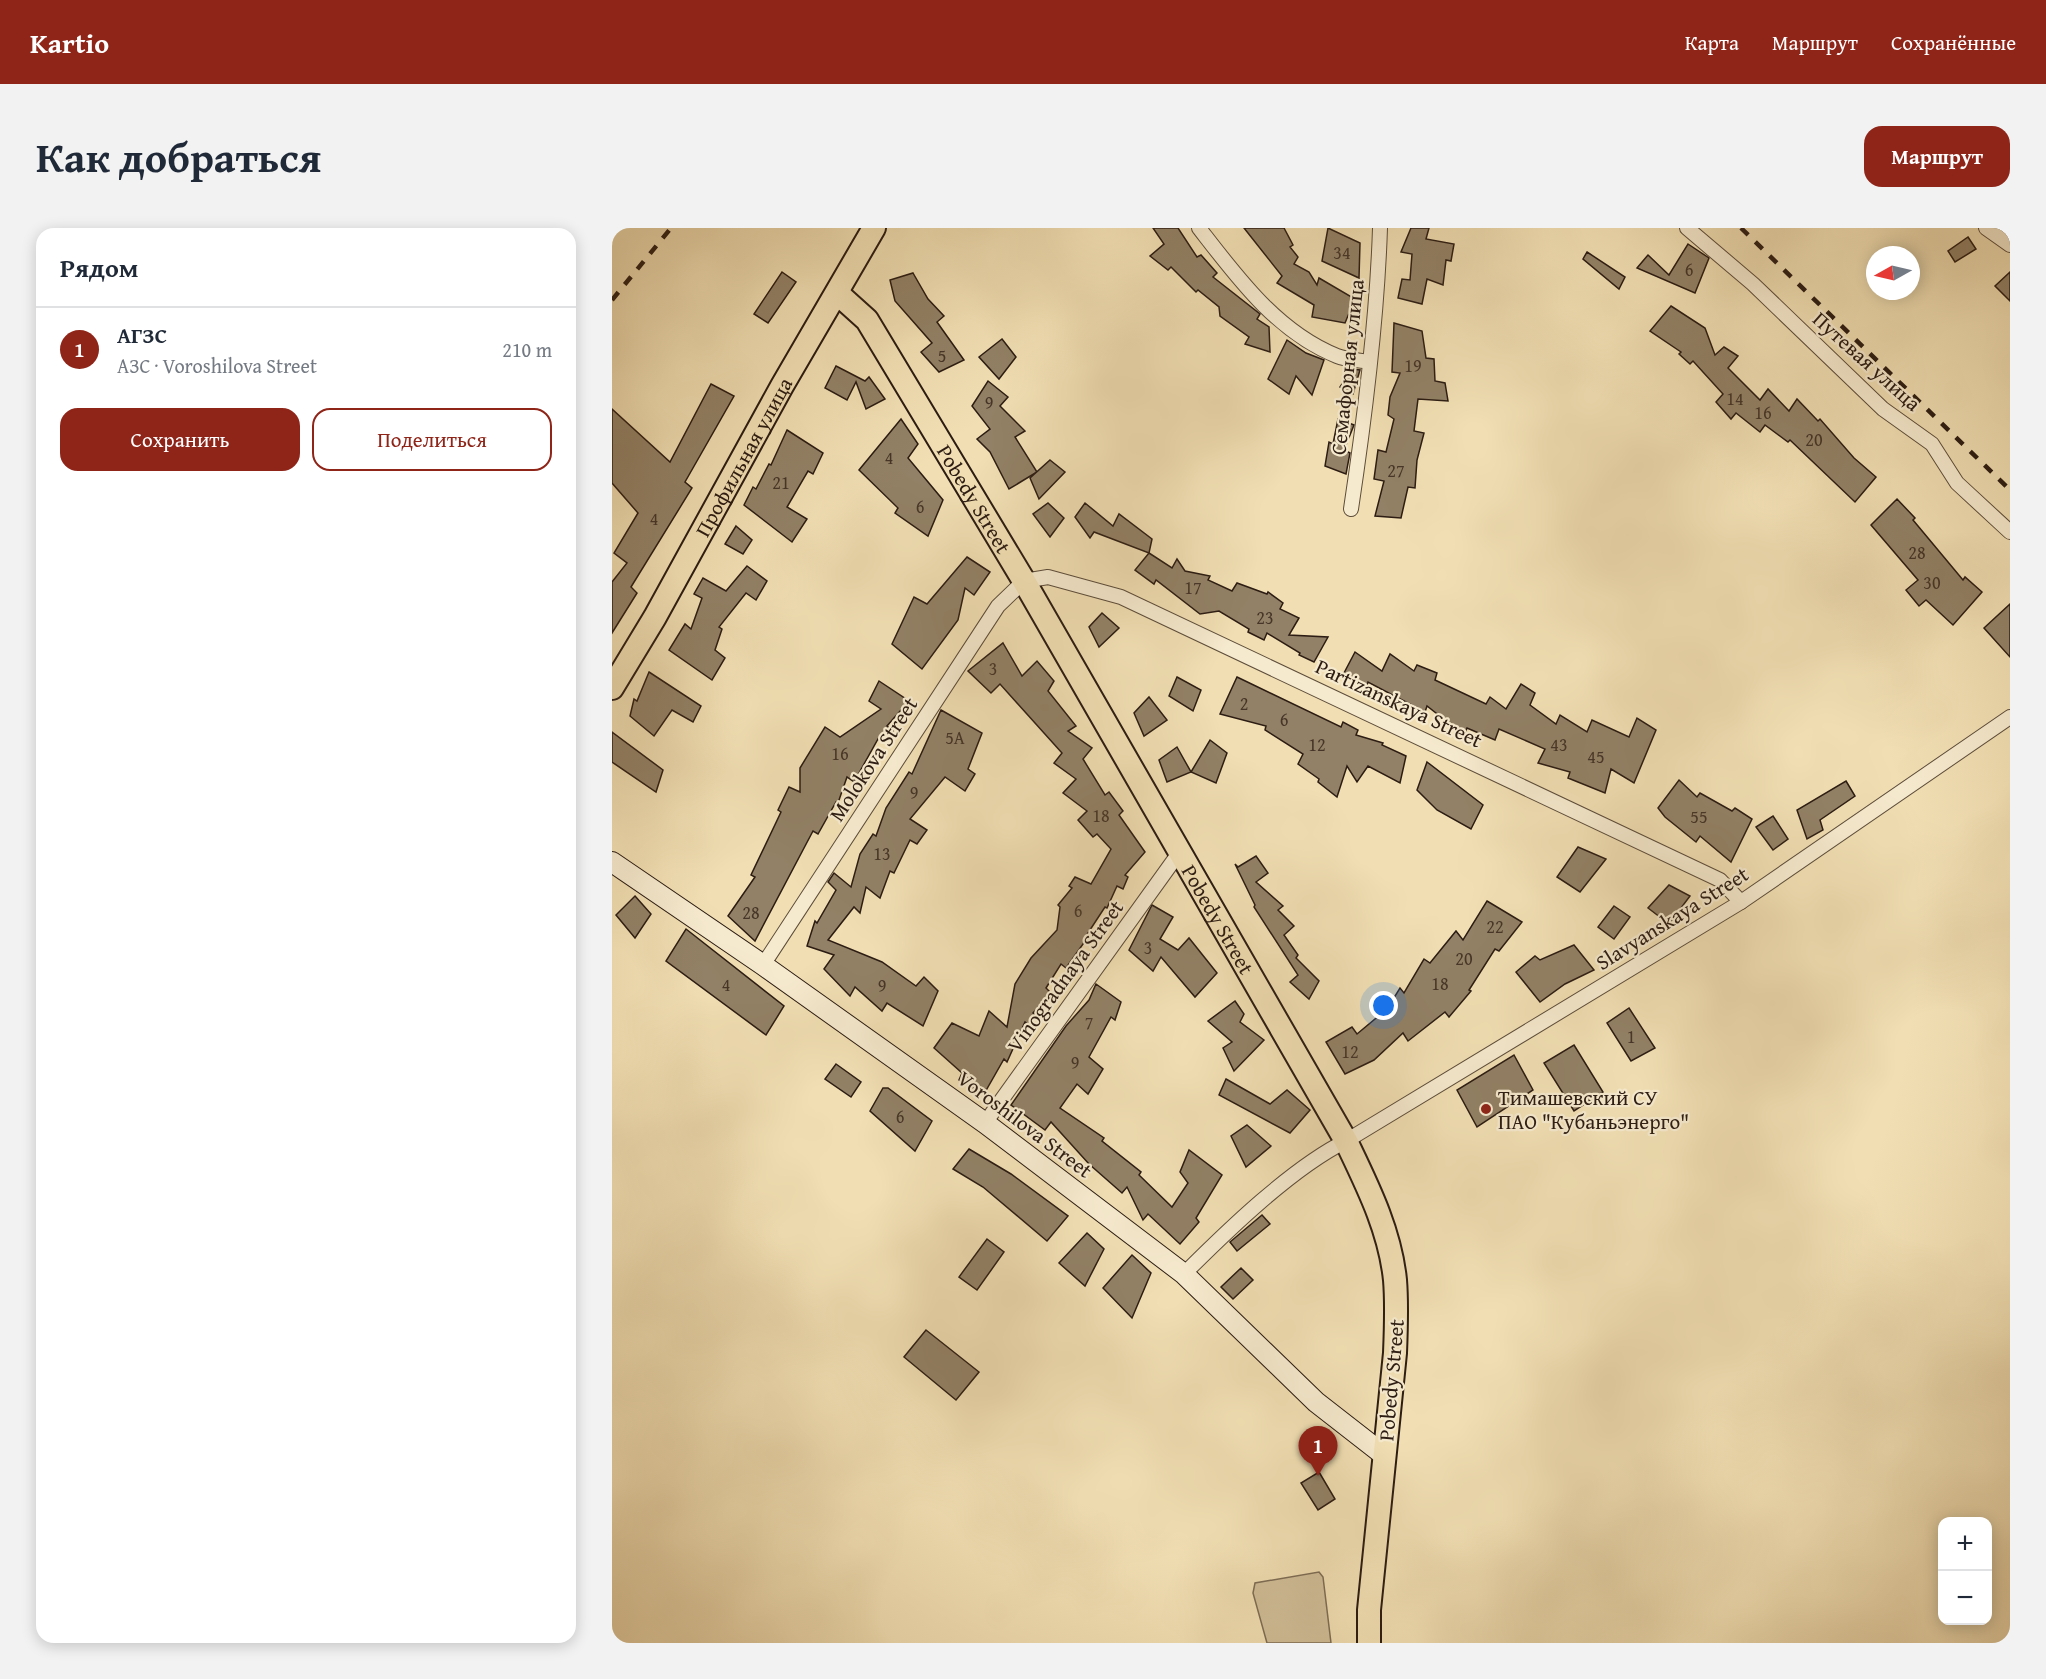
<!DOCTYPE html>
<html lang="ru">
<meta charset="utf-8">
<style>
:root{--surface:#fff;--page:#f2f2f3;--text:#1f2937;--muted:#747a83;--line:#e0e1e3;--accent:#8f2418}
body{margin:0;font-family:"Gentium Book Plus",serif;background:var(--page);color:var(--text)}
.controls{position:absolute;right:18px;bottom:18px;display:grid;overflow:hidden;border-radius:12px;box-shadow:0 3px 15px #0003}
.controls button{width:54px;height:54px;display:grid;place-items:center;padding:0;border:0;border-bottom:2px solid var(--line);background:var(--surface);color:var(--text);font:30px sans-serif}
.compass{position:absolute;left:1254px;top:18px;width:54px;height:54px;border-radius:50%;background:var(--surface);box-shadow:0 3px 15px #0003;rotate:262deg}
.you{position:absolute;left:772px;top:778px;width:21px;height:21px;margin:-15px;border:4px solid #fff;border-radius:50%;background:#1a73e8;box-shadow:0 0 0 9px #1a73e833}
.badge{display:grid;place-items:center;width:39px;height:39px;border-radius:50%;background:var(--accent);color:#fff;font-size:20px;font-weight:700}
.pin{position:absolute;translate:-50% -50px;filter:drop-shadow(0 2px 3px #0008)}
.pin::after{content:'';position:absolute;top:32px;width:21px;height:18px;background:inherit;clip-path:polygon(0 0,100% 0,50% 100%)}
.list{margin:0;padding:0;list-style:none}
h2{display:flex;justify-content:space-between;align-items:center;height:78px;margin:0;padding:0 24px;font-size:26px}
h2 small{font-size:20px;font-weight:400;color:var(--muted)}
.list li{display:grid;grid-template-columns:39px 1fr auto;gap:18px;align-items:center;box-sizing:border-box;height:84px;padding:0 24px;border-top:2px solid var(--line)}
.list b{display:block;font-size:22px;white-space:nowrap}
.list p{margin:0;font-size:20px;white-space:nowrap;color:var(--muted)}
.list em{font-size:20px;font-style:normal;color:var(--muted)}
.actions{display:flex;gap:12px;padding:18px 24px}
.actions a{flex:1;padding:14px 0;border:2px solid var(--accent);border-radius:18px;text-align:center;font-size:21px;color:var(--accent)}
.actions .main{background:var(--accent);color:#fff}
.map{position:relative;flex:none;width:1398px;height:1415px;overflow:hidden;border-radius:18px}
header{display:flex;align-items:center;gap:36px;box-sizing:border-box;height:84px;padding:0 30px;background:var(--accent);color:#fff}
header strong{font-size:28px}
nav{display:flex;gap:33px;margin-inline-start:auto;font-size:21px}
.intro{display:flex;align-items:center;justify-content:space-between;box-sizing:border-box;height:144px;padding:0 36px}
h1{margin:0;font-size:42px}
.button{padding:15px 27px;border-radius:18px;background:var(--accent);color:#fff;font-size:21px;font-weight:700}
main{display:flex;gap:36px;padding:0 36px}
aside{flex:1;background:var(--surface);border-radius:18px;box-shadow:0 3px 15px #0003}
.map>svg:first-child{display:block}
.green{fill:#d0be98;stroke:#7e6d56;stroke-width:1.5}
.building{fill:#928166;stroke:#2c1c13;stroke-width:1.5}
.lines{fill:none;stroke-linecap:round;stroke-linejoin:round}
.street-casing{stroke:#5d4d3b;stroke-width:16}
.secondary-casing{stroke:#2c1c13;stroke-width:22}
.primary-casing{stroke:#2c1c13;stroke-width:26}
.street{stroke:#f6eace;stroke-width:14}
.secondary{stroke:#f6eace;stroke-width:20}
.primary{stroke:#f1dfb3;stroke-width:22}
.rail{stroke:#2c1c13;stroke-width:4.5;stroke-dasharray:10 10;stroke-linecap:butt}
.poi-dot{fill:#8f2418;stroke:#f6eace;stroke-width:2}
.labels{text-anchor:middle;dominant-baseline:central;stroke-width:4.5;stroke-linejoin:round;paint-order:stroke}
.number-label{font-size:18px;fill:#463528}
.street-label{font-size:21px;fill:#2c1c13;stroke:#f6eace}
.poi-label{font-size:21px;fill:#2c1c13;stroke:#f6eace;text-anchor:start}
</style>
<header>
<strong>Kartio</strong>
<nav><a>Карта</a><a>Маршрут</a><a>Сохранённые</a></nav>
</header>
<div class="intro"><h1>Как добраться</h1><a class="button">Маршрут</a></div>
<main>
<aside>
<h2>Рядом<small></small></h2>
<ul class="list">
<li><span class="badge">1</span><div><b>АГЗС</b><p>АЗС · Voroshilova Street</p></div><em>210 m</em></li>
</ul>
<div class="actions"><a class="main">Сохранить</a><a>Поделиться</a></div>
</aside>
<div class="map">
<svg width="1398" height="1415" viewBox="0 0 1398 1415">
<rect width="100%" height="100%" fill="#f1dfb3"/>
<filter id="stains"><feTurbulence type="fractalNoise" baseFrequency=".00333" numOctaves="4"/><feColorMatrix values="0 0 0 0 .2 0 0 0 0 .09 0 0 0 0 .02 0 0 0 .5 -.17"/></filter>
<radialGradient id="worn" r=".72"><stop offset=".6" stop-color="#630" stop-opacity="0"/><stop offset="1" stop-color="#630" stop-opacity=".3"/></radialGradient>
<polygon class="green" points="707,1344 711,1349 719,1415 655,1415 641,1365 643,1355"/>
<g class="building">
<polygon points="541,0 566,0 585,29 589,27 605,45 601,49 648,86 645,91 657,99 658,124 633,116 637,109 608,88 607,79 586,62 584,64 559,39 556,42 538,28 552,16"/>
<polygon points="632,0 672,0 681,17 678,19 686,29 682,36 697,44 705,57 707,50 743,71 733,95 700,89 702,77 665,55 670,48"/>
<polygon points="716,0 748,15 747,50 710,33"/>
<polygon points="799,0 817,0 814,11 842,16 839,33 834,32 831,57 815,51 810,76 786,70 790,51 798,52 800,26 789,24"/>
<polygon points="1356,9 1364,21 1343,34 1336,23"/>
<polygon points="1076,16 1097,30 1083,65 1025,40 1036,27 1057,47"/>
<polygon points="975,24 1013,49 1007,61 971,31"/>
<polygon points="170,44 184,54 156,95 142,86"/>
<polygon points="1398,44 1398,73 1383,58"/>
<polygon points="301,45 316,71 332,88 325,94 352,132 327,144 309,124 320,115 283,73 278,52"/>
<polygon points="1059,78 1093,100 1103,127 1112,119 1126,128 1116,140 1148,172 1156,161 1177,183 1185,171 1206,193 1208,191 1242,230 1264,249 1243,274 1178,212 1176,214 1153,197 1148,204 1124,185 1119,191 1104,174 1111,166 1081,133 1078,136 1067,126 1069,124 1038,103"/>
<polygon points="782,95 810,103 814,130 822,131 823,153 833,155 836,173 806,171 802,203 812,205 805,232 803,260 796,259 789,290 763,288 772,253 762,251 766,222 774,224 782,191 776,187 778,169 788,145 780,144"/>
<polygon points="390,111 404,129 387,151 367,129"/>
<polygon points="675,112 694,125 712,132 700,167 684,148 677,166 656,151"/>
<polygon points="224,138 253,153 257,149 273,171 254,181 244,154 235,172 213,160"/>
<polygon points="740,141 748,142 741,166 728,159"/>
<polygon points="376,153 396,169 388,178 413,203 403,209 425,244 397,261 378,224 365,211 378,201 360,178"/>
<polygon points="99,156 122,168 73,254 80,260 19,359 25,365 0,405 0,354 15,335 2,325 26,285 0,255 0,181 58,234"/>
<polygon points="289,191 306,216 296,230 331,272 316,308 283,285 286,280 247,242"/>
<polygon points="726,191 742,197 732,222 738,225 734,246 713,238 717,214 721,216"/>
<polygon points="175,202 211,225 201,246 196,243 175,279 195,291 180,314 132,277 141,259 144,261 157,236 159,237"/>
<polygon points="438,232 453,244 427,271 418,250"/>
<polygon points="1285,271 1303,290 1301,292 1351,352 1353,349 1370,364 1341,397 1314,372 1307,378 1294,362 1306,352 1259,297"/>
<polygon points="436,275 452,290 438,309 421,286"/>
<polygon points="473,275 501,298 507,286 540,311 537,325 482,304 478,310 463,289"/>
<polygon points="124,298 140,312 131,326 113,316"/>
<polygon points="537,325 560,340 565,331 573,343 598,348 596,352 620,363 625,355 655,366 656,364 671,375 668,381 687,390 677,407 716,409 702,434 687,427 688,425 655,405 652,412 636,404 637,401 607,383 588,386 544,352 542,356 523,342"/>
<polygon points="355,329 378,344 362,367 353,360 346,392 310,441 280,416 302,369 315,376"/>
<polygon points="135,338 155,353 144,372 134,365 107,399 110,401 103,422 113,430 100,452 57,422 73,396 79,401 90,370 82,366 91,350 114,363"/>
<polygon points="1398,376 1398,429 1372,400"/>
<polygon points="490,385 507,400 487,419 477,399"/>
<polygon points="391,415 410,448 425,433 442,453 436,463 464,498 456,503 480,520 471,531 493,567 497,564 511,583 507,587 533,624 513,647 516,649 511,661 505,658 495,680 493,679 474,708 476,709 454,740 449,736 434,760 439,765 421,785 423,787 417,797 413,794 395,834 392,831 372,866 347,852 350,845 322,820 340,795 367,808 377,783 395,799 403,756 419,730 445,702 448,679 446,677 460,660 457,658 463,649 479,656 499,621 485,606 481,609 466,592 475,583 451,565 464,551 442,535 450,525 388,456 379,465 356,443"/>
<polygon points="743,424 770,443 778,426 802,443 805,437 825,445 823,452 874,476 878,469 894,481 909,456 923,465 918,477 944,496 948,487 975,504 980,492 1017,509 1025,490 1044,502 1022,555 999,541 993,565 956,550 958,544 926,535 933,521 887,501 883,512 855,500 852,507 815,478 813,484 756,454 754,461 732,445"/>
<polygon points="37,444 89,478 81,494 60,482 42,508 18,488 22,471 25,473"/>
<polygon points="565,449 589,462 581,483 557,468"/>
<polygon points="625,449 729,499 731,494 746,502 744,507 771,515 770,517 794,528 788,555 756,538 745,554 735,538 725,569 706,554 707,551 686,536 691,526 653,502 654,498 608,486"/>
<polygon points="267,453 297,473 275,498 281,503 271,514 266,511 242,554 235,549 226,575 224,574 206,606 201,603 143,713 116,688 143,649 139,647 169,584 166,582 177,559 188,564 188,540 213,499 228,509 269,481 257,473"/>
<polygon points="537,469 555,492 532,508 522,485"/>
<polygon points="329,482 370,505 356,541 363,546 353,563 333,549 298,591 315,602 305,616 298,612 282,645 278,643 268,670 254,659 248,685 242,679 216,712 270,734 304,758 312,749 326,763 311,798 275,775 270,783 243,759 238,768 212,741 222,727 195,718 203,693 205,695 224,662 216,654 222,645 239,659 248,626 261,606 264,608 274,580 297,544 300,546"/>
<polygon points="0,504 51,542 44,564 0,534"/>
<polygon points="598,512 615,525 604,555 579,544"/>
<polygon points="565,519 579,544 555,554 547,532"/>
<polygon points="815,534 871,577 859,601 825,582 805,562"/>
<polygon points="1067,552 1085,569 1088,565 1120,583 1123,580 1140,591 1119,634 1088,608 1084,614 1053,589 1046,580"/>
<polygon points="1234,553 1243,568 1208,592 1211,602 1195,611 1185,582"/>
<polygon points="1161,588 1176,611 1161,622 1144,599"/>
<polygon points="966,619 994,631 968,664 945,649"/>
<polygon points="644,628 656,645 644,654 671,678 666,682 682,698 672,707 686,727 684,730 707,753 697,771 678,754 686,747 642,679 643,677 623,636 626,639"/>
<polygon points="1057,657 1078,668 1057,696 1036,680"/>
<polygon points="23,668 39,686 23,710 4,687"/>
<polygon points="875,673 910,694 887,723 883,721 857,762 859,763 837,789 833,784 796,813 791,805 762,832 733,846 714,814 740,799 745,806 775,781 788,760 792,765 812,731 818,735 844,703 851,712"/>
<polygon points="540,677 561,689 548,711 566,722 577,710 605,745 583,769 549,729 541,743 517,722"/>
<polygon points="1002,678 1018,689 1002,711 986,699"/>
<polygon points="74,701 172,778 154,807 54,733"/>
<polygon points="962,717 982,742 953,756 928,774 904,744 923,728 928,732"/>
<polygon points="484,756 509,774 503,792 499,789 477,829 491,841 476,866 465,856 448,880 492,910 490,913 529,944 527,947 560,979 576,955 568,944 577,922 610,947 584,990 587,994 568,1016 536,986 531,992 515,959 510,965 477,936 439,894 433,902 399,877 454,798 477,772"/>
<polygon points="623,773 632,786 628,794 652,812 622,843 611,820 620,814 596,793"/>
<polygon points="1017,780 1043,820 1019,833 995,795"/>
<polygon points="962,817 991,864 962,883 932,835"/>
<polygon points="902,827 921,862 865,899 845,862"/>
<polygon points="224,836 249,854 239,869 213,851"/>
<polygon points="614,851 658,876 675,862 698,882 678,905 607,867"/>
<polygon points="271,860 276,860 320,893 303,923 258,883"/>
<polygon points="635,897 659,918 634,939 619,908"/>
<polygon points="357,921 399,946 456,988 435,1013 371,959 341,941"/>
<polygon points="650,987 658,996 625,1023 618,1014"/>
<polygon points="475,1005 492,1021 473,1058 447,1035"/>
<polygon points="375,1011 392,1024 365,1062 347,1049"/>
<polygon points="520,1027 539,1045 520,1090 491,1060"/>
<polygon points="629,1040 641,1052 621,1071 609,1059"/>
<polygon points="314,1102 367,1144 344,1172 292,1129"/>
<polygon points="707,1244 723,1271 706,1282 689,1255"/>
</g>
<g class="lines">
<g class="street-casing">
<g id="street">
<path d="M587 0C625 49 665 104 725 128 735 132 747 132 757 134"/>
<polyline points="1075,0 1141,56 1271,181 1320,216 1345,255 1398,304"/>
<polyline points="1374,0 1398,17"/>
<path d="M739 281C753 188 765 94 768 0"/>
<polyline points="151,737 386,378 412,353 436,349 509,369 1108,652 1129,674"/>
<polyline points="373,895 567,625"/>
<path d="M572 1046C616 1002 680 940 734 913L1129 674 1398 489"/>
</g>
</g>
<g class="secondary-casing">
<polyline id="secondary" points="0,634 151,737 373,895 572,1046 704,1174 772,1227"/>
</g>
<g class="primary-casing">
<g id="primary">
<path id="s1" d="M225 65 255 92 412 353 734 913C755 957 778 1002 783 1052 785 1076 784 1101 783 1125L757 1382V1415"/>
<path id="s2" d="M0 460 43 389 170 158 262 0"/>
</g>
</g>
<use href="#street" class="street"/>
<use href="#secondary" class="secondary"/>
<use href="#primary" class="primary"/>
<g class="rail">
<polyline points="1129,0 1398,262"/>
<polyline points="0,72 59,0"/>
</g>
</g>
<circle class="poi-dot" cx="874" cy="881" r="6"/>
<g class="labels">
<g class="number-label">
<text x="730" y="24">34</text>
<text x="1077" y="41">6</text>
<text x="330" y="127">5</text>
<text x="801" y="137">19</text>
<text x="1123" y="170">14</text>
<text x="377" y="174">9</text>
<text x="1151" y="184">16</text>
<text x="1202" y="211">20</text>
<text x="277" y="229">4</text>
<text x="784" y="242">27</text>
<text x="169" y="254">21</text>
<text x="308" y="278">6</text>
<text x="42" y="290">4</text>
<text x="1305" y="324">28</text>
<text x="1320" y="354">30</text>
<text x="581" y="359">17</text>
<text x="653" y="389">23</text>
<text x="381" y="440">3</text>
<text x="632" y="475">2</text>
<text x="672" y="491">6</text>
<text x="343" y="509">5А</text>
<text x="705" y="516">12</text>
<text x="947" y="516">43</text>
<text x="228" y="525">16</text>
<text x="984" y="528">45</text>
<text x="302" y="564">9</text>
<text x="489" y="587">18</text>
<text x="1087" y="588">55</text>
<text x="270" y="625">13</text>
<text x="466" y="682">6</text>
<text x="139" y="684">28</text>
<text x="883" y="698">22</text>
<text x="536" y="719">3</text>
<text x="852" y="730">20</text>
<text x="828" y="755">18</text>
<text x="114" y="756">4</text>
<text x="270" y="757">9</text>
<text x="477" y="794">7</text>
<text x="1019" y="808">1</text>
<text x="738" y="823">12</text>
<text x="463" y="834">9</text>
<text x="288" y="888">6</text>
</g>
<g class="street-label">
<text transform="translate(1255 133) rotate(42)">Путевая улица</text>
<text transform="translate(735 139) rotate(-84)">Семафорная улица</text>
<text stroke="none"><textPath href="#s2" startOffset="266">Профильная улица</textPath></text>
<text stroke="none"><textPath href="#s1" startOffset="249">Pobedy Street</textPath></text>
<text transform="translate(787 475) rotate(25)">Partizanskaya Street</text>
<text transform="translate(261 531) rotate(-57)">Molokova Street</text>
<text transform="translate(1060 690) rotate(-32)">Slavyanskaya Street</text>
<text stroke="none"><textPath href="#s1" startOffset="735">Pobedy Street</textPath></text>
<text transform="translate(453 748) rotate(-54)">Vinogradnaya Street</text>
<text transform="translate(413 896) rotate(37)">Voroshilova Street</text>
<text transform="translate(779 1152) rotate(-85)">Pobedy Street</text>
</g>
<g class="poi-label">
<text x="886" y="869">Тимашевский СУ<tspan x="886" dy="24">ПАО "Кубаньэнерго"</tspan></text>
</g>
</g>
<rect width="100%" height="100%" filter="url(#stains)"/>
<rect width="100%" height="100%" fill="url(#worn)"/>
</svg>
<div class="controls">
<button>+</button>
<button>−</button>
</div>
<svg class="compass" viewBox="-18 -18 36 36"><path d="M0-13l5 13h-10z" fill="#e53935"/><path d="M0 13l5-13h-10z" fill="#747a83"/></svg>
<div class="you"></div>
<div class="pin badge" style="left:706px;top:1248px">1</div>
</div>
</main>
